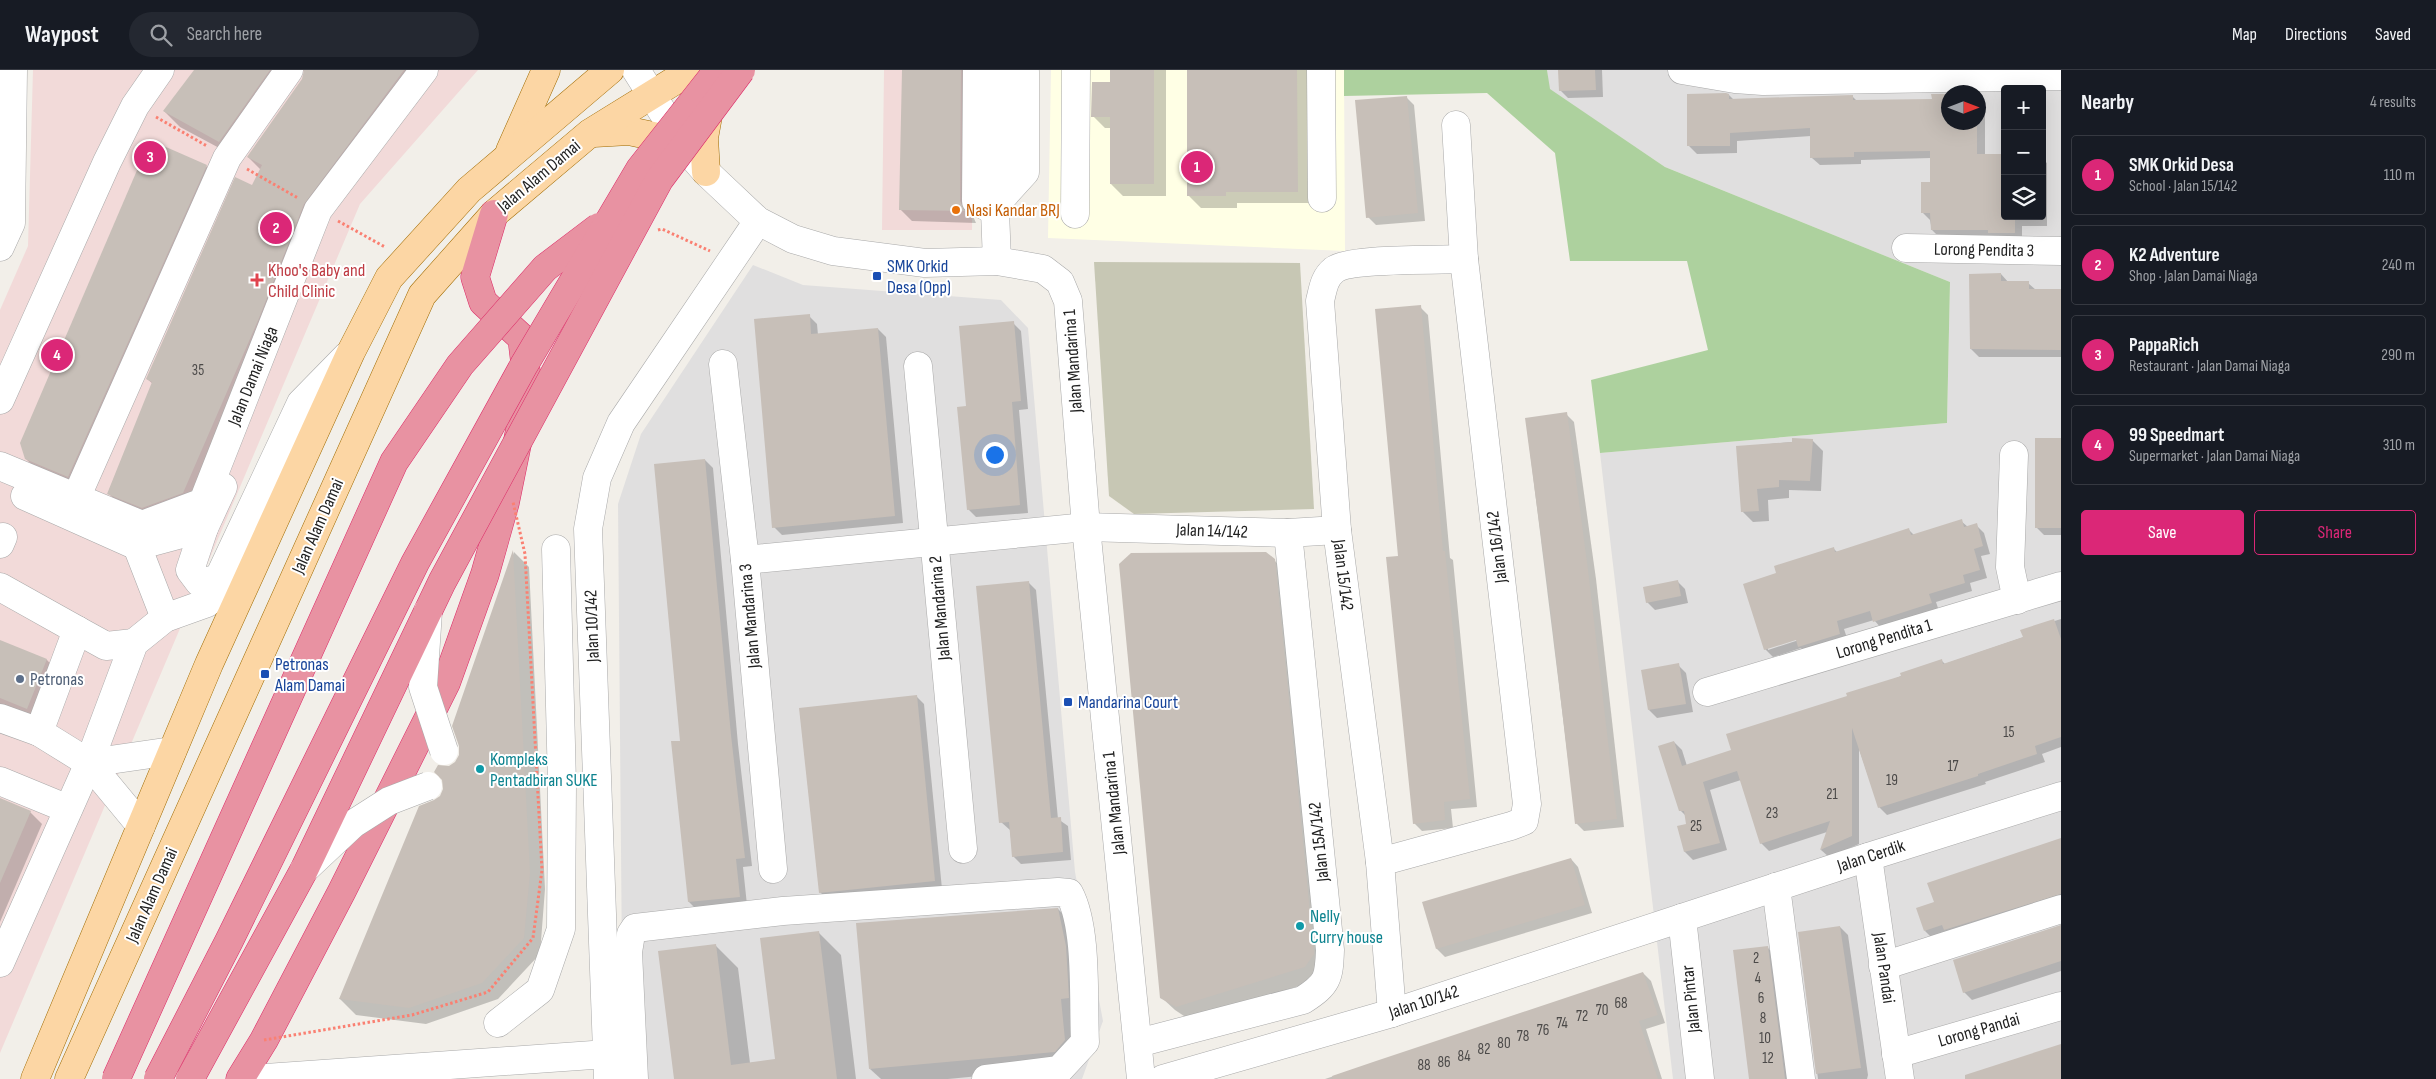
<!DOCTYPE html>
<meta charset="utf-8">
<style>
:root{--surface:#171b24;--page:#242831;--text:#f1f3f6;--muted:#9ea1a6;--line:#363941;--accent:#db2777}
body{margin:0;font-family:"Sofia Sans Condensed",sans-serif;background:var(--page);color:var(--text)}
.controls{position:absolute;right:15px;top:15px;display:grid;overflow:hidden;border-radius:5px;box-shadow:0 5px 20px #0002}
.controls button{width:45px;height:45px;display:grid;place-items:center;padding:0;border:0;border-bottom:1px solid var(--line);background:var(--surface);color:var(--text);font:25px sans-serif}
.compass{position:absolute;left:1941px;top:15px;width:45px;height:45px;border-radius:50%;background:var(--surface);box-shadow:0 5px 20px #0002;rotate:90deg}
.you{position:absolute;left:994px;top:384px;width:18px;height:18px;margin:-12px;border:4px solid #fff;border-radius:50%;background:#1a73e8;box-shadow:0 0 0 8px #1a73e833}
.badge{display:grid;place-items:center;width:32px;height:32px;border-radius:50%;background:var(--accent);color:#fff;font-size:16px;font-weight:700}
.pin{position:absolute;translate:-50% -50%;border:2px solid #fff;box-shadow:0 1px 5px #0006}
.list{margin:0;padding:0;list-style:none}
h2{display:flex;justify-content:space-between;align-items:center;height:65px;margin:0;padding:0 20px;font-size:21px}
h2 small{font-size:16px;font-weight:400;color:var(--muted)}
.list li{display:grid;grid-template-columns:32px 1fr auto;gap:15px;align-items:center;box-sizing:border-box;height:80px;margin:0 10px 10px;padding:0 10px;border:1px solid var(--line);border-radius:5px}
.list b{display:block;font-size:19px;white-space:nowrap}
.list p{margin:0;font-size:16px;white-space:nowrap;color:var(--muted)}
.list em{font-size:16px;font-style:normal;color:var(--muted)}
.actions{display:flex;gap:10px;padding:15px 20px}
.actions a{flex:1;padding:11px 0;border:1px solid var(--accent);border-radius:5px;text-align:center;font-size:18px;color:var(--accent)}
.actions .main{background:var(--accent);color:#fff}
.icon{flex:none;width:28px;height:28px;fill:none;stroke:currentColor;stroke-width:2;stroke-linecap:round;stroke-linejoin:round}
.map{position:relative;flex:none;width:2061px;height:1009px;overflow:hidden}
header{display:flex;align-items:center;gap:30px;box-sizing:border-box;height:70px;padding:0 25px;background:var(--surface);border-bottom:1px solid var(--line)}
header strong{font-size:24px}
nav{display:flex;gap:28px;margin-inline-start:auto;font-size:18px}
.search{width:350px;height:45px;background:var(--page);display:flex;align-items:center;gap:12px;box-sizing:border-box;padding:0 18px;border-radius:28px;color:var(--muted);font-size:19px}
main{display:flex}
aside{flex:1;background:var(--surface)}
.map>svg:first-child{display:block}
.residential{fill:#e0dfdf;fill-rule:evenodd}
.commercial{fill:#f2dad9}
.education{fill:#ffffe5}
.construction{fill:#c7c7b4}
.forest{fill:#add19e}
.shadow{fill:#0003;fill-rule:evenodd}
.building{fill:#c7bfb8}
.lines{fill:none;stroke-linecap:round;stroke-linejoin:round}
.minor-casing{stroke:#a9a9a9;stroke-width:29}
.major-casing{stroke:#a06b00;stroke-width:29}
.highway-casing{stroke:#dc2a67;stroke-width:29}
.path{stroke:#fa8072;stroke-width:3;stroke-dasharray:2.5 2.5;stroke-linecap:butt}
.minor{stroke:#fff;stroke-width:28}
.major{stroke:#fcd6a4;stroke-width:28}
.highway{stroke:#e892a2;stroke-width:28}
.minor-bridge-casing{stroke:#a9a9a9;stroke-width:29;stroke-linecap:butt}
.highway-bridge-casing{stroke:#dc2a67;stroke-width:29;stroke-linecap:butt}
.path-bridge{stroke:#fa8072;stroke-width:3;stroke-dasharray:2.5 2.5;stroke-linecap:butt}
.minor-bridge{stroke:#fff;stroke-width:28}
.highway-bridge{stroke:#e892a2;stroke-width:28}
.food-dot{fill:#e8710a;stroke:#fff;stroke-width:2}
.transit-dot{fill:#1a4fb4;stroke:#fff;stroke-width:2}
.health-dot{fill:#e0444e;stroke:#fff;stroke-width:2}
.service-dot{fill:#5c6f8a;stroke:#fff;stroke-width:2}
.culture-dot{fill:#0f9aa8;stroke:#fff;stroke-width:2}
.labels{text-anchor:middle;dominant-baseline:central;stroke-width:4;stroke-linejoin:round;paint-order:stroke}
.number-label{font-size:15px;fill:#4b4948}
.street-label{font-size:18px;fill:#222;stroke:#fff}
.food-label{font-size:18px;fill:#c56008;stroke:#fff;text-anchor:start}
.transit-label{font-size:18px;fill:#164399;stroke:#fff;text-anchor:start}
.health-label{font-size:18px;fill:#be3a42;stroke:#fff;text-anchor:start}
.service-label{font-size:18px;fill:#4e5e75;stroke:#fff;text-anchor:start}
.culture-label{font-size:18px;fill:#0d838f;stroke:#fff;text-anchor:start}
</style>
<header>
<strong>Waypost</strong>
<div class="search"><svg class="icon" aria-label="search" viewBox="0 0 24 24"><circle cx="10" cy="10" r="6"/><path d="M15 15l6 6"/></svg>Search here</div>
<nav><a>Map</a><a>Directions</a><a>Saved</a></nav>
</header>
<main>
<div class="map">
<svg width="2061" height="1009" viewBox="0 0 2061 1009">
<rect width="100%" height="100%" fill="#f2efe9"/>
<g class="residential">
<path d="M1547 0H2061V1009H1673L1600 383 1947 353 1950 212 1665 97 1549 19ZM2005 19H2042V146H2005ZM1948 22H1978V52H1948Z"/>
<polygon points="753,195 803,215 1001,230 1028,258 1075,802 1103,951 1082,1009 623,1009 618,434 641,364"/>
</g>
<g class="commercial">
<polygon points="33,0 478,0 360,134 0,983 0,240 28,176"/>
<polygon points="884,0 974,0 972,160 882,160"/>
</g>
<polygon class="education" points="1051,0 1344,0 1345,181 1048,168"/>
<polygon class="construction" points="1094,192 1300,193 1314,439 1134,444 1109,426"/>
<polygon class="forest" points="1344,0 1547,0 1550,19 1665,97 1950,212 1947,353 1600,383 1591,310 1708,280 1687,191 1570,191 1555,83 1487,23 1344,26"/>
<g class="shadow">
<polygon points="195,0 431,0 319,150 198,439 159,454 124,439 108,423 153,314 147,309 261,100 248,87 303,10 306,0 299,1 236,87 180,57 164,41"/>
<polygon points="903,0 980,0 972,144 976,153 912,151 900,139"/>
<polygon points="1111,0 1166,0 1166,126 1123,126 1111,114 1111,58 1105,58 1093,46 1111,13"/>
<polygon points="1189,0 1309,0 1309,133 1237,133 1237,138 1201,138 1189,126"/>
<polygon points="1559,0 1602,0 1603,27 1568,28 1560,20"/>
<polygon points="1729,25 1734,30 1852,26 1857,31 1933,30 1933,25 1948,25 1948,52 1978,52 1978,34 1985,40 1985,86 2005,146 2042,146 2042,89 2047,93 2047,156 2022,156 2022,171 1940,168 1932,160 1930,150 1922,142 1931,113 1931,88 1861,90 1861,94 1820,95 1812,88 1811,66 1737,71 1737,83 1697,84 1689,76"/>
<polygon points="1406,27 1414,35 1425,151 1376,155 1368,147"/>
<polygon points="206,96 222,112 84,423 42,405 26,389"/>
<polygon points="2001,204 2009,213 2028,213 2036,220 2061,220 2061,287 1979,287 1971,279"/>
<polygon points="1420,237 1428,245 1450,488 1453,490 1477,737 1451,739 1453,758 1422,761 1414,753 1399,487"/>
<polygon points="809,246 817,254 818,265 878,259 886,267 903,453 782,465 774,457"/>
<polygon points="1013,253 1021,261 1028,339 1019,340 1028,443 976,447 968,439 968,337"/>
<polygon points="1566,344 1574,352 1596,509 1624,757 1584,761 1576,753 1526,349"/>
<polygon points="2061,369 2061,465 2044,465 2036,457"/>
<polygon points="1812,370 1823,381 1821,421 1789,420 1789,428 1768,430 1769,451 1753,452 1742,441 1738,377"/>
<polygon points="705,390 713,398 738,674 752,796 743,797 747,835 697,840 689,832 681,672"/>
<path d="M1961 451 1968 457 1976 455 1984 463 1990 484 1981 486 1987 508 1970 513 1972 521 1936 532 1939 541 1882 559 1874 550 1844 559 1848 571 1807 584 1801 578 1773 587 1765 579 1777 504 1834 479 1837 482 1909 460 1914 465ZM1802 566V569L1768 580V577Z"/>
<polygon points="514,482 529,497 545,819 540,884 498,929 426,954 356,945 340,929 441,727 450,697 456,693 460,685 460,676 454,657"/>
<polygon points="1274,490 1287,504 1327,894 1318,910 1190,950 1175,940 1161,927"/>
<polygon points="1677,511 1685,519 1688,533 1655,540 1647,532"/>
<polygon points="1028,512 1036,520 1058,749 1068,756 1071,790 1021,794 1013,786 1010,760 1001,752"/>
<polygon points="2061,549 2061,677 2042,684 2045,692 1985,712 1986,714 1887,745 1879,737 1859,679 1859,774 1829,787 1821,780 1827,762 1769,781 1761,773 1741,710 1710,720 1727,780 1693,790 1685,782 1678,757 1688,755 1686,746 1680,740 1674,672 1682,680 1687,696 1732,681 1849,627 1941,590 1945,594 2024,567 2022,561"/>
<polygon points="0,571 47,590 57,601 38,649 0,634"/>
<polygon points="1678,595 1686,603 1693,642 1657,648 1649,640"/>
<polygon points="916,626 924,634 942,819 828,830 820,822"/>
<polygon points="0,729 30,742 42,754 0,852"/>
<polygon points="2061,770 2061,833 1933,869 1925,861 1935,833"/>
<polygon points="1571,789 1578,797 1592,843 1445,887 1437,879 1424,833"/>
<polygon points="1058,839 1074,855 1071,997 948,1009 881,1009 870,999"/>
<polygon points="1840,857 1848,865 1868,1005 1867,1009 1818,1009 1799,863"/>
<polygon points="2061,857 2061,901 1972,930 1964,922"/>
<polygon points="818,862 841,885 856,1009 675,1009 715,875 738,898 750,993 777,990"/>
<polygon points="1768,878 1775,886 1792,1009 1750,1009"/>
<polygon points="1643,903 1651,911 1665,953 1646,959 1662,1009 1325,1009"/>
</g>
<g class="building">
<polygon points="194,0 270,0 219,72 163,41"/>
<polygon points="304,0 404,0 304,134 259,248 183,423 142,438 107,424 152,312 146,309 235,107 252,115 262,95 247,87 302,9"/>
<polygon points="902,0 961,0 960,131 965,141 899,140"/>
<polygon points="1110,0 1154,0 1154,114 1110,114 1110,47 1091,47 1092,12 1110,12"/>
<polygon points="1187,0 1297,0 1298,122 1226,122 1226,126 1187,126"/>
<polygon points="1558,0 1595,0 1596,20 1559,21"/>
<polygon points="1726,23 1729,24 1729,29 1853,25 1853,30 1932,29 1931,24 1948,24 1948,52 1977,52 1977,84 2005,84 2005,146 2015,146 2015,163 1988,163 1988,160 1931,160 1930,143 1921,143 1921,112 1930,112 1930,81 1854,82 1854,87 1810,88 1810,58 1730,63 1730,76 1687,76 1687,24"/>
<polygon points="1407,26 1418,143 1366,148 1355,30"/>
<polygon points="150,70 207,95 68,407 25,389 20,373"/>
<polygon points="2001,203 2001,211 2029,211 2029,219 2061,219 2061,280 1970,279 1969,204"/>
<polygon points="1421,235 1443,481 1445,481 1470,729 1444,732 1445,750 1413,754 1386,487 1398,486 1375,239"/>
<polygon points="810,244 811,264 878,258 895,446 772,458 754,249"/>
<polygon points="1014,251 1021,331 1012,332 1020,435 967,440 957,337 966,336 959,256"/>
<polygon points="1567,342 1588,500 1617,749 1575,754 1549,526 1525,348"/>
<polygon points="1792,368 1813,369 1810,411 1779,410 1779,417 1757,419 1759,441 1741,442 1736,376 1792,372"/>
<rect x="2035" y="368" width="26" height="90"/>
<polygon points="705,389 731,665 745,788 736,789 740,827 688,832 671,671 680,671 654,394"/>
<polygon points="1962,449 1964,457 1977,453 1983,476 1974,479 1980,500 1963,505 1965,513 1929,524 1932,533 1873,552 1870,541 1837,551 1840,564 1798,577 1796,570 1764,580 1743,514 1776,503 1774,496 1834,477 1835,482 1909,458 1911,465"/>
<polygon points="513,480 530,803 524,868 482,913 409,938 339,929 419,736 434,730 440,726 443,719 442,710 434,702 438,695 449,696 455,692 459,685 459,676 452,656"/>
<polygon points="1266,482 1275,489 1314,884 1305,897 1176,937 1160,928 1119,494 1131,483"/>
<polygon points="1678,510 1681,526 1646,533 1643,517"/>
<polygon points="1029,511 1051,748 1061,747 1063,782 1012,787 1009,752 999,753 976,516"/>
<polygon points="2054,549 2061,569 2061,667 2035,676 2037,684 1978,704 1978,706 1878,738 1852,658 1852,766 1820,780 1830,751 1760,774 1737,701 1703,712 1720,773 1684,782 1677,756 1686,754 1684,741 1679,741 1658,676 1674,671 1682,696 1731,680 1726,664 1847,626 1846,623 1901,606 1900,603 1942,589 1943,594 2023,567 2020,560"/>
<polygon points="0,570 47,589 27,639 0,628"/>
<polygon points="1679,593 1686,634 1648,640 1641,600"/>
<polygon points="917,625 935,811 819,823 799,638"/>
<polygon points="0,728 31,741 0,813"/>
<polygon points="2061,768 2061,824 1944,860 1942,855 1924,861 1916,838 1934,832 1927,813"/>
<polygon points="1571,788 1585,835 1436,879 1422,832"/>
<polygon points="1058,838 1066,876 1069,928 1061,929 1065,970 1055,982 869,999 856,853"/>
<polygon points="2061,855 2061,891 1963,923 1953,890"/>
<polygon points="1840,856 1861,998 1816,1004 1798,862"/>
<polygon points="819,861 837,1009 674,1009 658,881 716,874 731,995 775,989 760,868"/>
<polygon points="1768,876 1785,1009 1749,1009 1733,880"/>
<polygon points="1643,902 1658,945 1639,951 1658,1009 1333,1009 1332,1006 1376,991"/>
<polygon points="2061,974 2061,1009 1965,1009 1965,1005"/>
</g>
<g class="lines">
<g class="minor-casing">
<g id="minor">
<polyline points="636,0 686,79 706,102 758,151 793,169 833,181 925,193 997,191 1043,199 1060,212 1068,231 1086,457 1141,1009"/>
<polyline points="977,0 976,131 995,141"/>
<polyline points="1321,0 1322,128"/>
<polyline points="1682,0 1735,9 1763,11 2061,6"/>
<polyline points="997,133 1025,102 1025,2 1022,0"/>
<polyline points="1075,144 1076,0"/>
<polyline points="0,177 11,153 13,0"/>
<polyline points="1906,178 2061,181"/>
<polyline points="997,191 995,141 997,133 1002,0"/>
<polyline points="723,294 745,490 773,799"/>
<polyline points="918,296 963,779"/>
<polyline points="0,330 107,92 135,36 160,0"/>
<polyline points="2014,385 2010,497 2017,530"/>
<polyline points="0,396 142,455 203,432 318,140 424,0"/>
<polyline points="25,426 137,476 204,458"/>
<polyline points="76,428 227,88 289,0"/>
<polyline points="0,474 3,467"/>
<polyline points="137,476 165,548"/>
<polyline points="745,490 1086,457 1288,463 1337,460"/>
<polyline points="218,509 199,512 190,500 204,458 223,417"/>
<polyline points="0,517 77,560"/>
<polyline points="134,573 106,576 77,560 39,662 89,693 141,756"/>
<polyline points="1707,622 2061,516"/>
<polyline points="0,648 39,662"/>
<polyline points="89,693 172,681"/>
<polyline points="0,711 68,739"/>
<polyline points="1868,787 1900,1009"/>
<polyline points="1380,792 1511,756 1524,751 1527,734 1464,189 1456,55"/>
<polyline points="1776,817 1801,1009"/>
<polyline points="1682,848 1700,1009"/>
<polyline points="0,893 89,693 134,573 165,548 207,533 301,333 347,286"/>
<polyline points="1883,896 2061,839"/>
<path d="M1392 943 1380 792 1337 460 1320 231C1323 219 1324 208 1334 200 1348 188 1440 190 1464 189"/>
<polyline points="498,953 540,920 561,859 562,714 556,479"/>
<path d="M1138 973 1303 930C1328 914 1329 908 1330 880L1288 463"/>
<polyline points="1896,984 2061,936"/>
<polyline points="250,1009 607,984"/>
<polyline points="608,1009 588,459 597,408 621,353 758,151"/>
<path d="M634 1009 628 882 631 864 635 858 783 841 1058 822 1069 823C1088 858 1083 930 1085 972L1059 1000 986 1009"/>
<polyline points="1163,1009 1392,943 1868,787 2061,726"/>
</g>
</g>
<g class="major-casing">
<g id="major">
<polyline points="594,63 629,61 681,72"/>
<polyline points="510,81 546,0"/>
<polyline points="706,102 704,68 710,35"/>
<polyline points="35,1009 209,594 351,282 389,208 469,120 610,0"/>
<polyline points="69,1009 422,225 494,144 590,63 692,0"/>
</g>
</g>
<g class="highway-casing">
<polyline id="highway" points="240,1009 264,970 342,821 446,613 485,504 505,433 522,350 527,310 522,268 483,232 475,207 494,144"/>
</g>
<g class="path">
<polyline points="156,47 207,76"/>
<polyline points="247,99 298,128"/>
<polyline points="338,151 385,177"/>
<polyline points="658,160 662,159 710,181"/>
</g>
<use href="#minor" class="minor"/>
<use href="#major" class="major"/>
<use href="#highway" class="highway"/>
<g class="minor-bridge-casing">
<g id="minor-bridge">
<polyline points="428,541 423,617 444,681"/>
<polyline points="304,800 353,754 389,731 428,716"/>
</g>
</g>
<g class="highway-bridge-casing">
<g id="highway-bridge">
<polyline points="116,1009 394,392 460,295 545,198 599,157"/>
<polyline points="158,1009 229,871 415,493 524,295 640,99 718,0"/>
<polyline points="190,1009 304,800 442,512 659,110 741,0"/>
</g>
</g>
<polyline class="path-bridge" points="264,970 412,945 488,922 533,868 542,800 525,484 513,432"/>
<use href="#minor-bridge" class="minor-bridge"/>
<use href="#highway-bridge" class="highway-bridge"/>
</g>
<circle class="food-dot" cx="956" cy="140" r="5"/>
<g class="transit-dot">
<rect x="872" y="201" width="10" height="10" rx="2.5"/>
<rect x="260" y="599" width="10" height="10" rx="2.5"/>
<rect x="1063" y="627" width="10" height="10" rx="2.5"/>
</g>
<path class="health-dot" d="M254.5 202.5h5v5h5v5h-5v5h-5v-5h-5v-5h5z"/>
<circle class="service-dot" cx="20" cy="609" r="5"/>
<g class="culture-dot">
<circle cx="480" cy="699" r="5"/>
<circle cx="1300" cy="856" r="5"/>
</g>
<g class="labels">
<g class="number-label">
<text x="198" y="300">35</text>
<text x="2009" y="662">15</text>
<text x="1953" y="696">17</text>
<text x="1892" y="710">19</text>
<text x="1832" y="724">21</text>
<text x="1772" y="743">23</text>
<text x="1696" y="756">25</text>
<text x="1756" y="888">2</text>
<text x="1758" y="908">4</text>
<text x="1761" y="928">6</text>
<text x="1621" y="933">68</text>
<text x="1602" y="940">70</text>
<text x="1582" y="946">72</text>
<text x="1763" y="948">8</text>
<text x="1562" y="953">74</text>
<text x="1543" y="960">76</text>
<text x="1523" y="966">78</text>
<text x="1765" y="968">10</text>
<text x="1504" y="973">80</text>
<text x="1484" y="979">82</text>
<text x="1464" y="986">84</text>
<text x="1768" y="988">12</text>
<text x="1444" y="992">86</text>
<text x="1424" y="995">88</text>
</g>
<g class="street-label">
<text transform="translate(539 106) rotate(-40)">Jalan Alam Damai</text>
<text transform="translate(1984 180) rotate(1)">Lorong Pendita 3</text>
<text transform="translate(1073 291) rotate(-94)">Jalan Mandarina 1</text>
<text transform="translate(253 306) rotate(-68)">Jalan Damai Niaga</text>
<text transform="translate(318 456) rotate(-66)">Jalan Alam Damai</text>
<text transform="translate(1212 461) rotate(2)">Jalan 14/142</text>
<text transform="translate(1497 477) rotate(-97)">Jalan 16/142</text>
<text transform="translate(1343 505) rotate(83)">Jalan 15/142</text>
<text transform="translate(940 538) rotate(-95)">Jalan Mandarina 2</text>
<text transform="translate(750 546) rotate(-95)">Jalan Mandarina 3</text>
<text transform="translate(592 556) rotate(-92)">Jalan 10/142</text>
<text transform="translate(1884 569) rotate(-17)">Lorong Pendita 1</text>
<text transform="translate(1114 733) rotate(-96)">Jalan Mandarina 1</text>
<text transform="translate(1319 772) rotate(-96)">Jalan 15A/142</text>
<text transform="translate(1871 786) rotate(-18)">Jalan Cerdik</text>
<text transform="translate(152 825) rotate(-66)">Jalan Alam Damai</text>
<text transform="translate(1884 898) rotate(82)">Jalan Pandai</text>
<text transform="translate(1691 929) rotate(-96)">Jalan Pintar</text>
<text transform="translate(1424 932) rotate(-18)">Jalan 10/142</text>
<text transform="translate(1979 960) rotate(-16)">Lorong Pandai</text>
</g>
<g class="food-label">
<text x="966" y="140">Nasi Kandar BRJ</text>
</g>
<g class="transit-label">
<text x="887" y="196">SMK Orkid<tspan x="887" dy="21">Desa (Opp)</tspan></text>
<text x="275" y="594">Petronas<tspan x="275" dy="21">Alam Damai</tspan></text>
<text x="1078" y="632">Mandarina Court</text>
</g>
<g class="health-label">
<text x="268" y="200">Khoo's Baby and<tspan x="268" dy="21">Child Clinic</tspan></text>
</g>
<g class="service-label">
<text x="30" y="609">Petronas</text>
</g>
<g class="culture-label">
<text x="490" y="689">Kompleks<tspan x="490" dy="21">Pentadbiran SUKE</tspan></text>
<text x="1310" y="846">Nelly<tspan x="1310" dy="21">Curry house</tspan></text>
</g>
</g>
</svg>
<div class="controls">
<button>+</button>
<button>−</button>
<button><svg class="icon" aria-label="layers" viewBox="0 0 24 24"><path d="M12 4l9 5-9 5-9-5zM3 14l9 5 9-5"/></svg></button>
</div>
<svg class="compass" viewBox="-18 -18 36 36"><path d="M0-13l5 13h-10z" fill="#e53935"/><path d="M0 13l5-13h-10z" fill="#9ea1a6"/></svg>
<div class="you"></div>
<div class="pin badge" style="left:1197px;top:97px">1</div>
<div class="pin badge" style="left:276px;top:158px">2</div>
<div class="pin badge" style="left:150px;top:87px">3</div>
<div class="pin badge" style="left:57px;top:285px">4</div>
</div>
<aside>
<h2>Nearby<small>4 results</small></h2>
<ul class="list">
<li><span class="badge">1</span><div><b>SMK Orkid Desa</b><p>School · Jalan 15/142</p></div><em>110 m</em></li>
<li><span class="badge">2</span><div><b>K2 Adventure</b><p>Shop · Jalan Damai Niaga</p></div><em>240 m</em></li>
<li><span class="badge">3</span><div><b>PappaRich</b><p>Restaurant · Jalan Damai Niaga</p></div><em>290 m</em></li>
<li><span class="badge">4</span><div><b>99 Speedmart</b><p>Supermarket · Jalan Damai Niaga</p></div><em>310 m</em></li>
</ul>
<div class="actions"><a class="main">Save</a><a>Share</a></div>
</aside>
</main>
